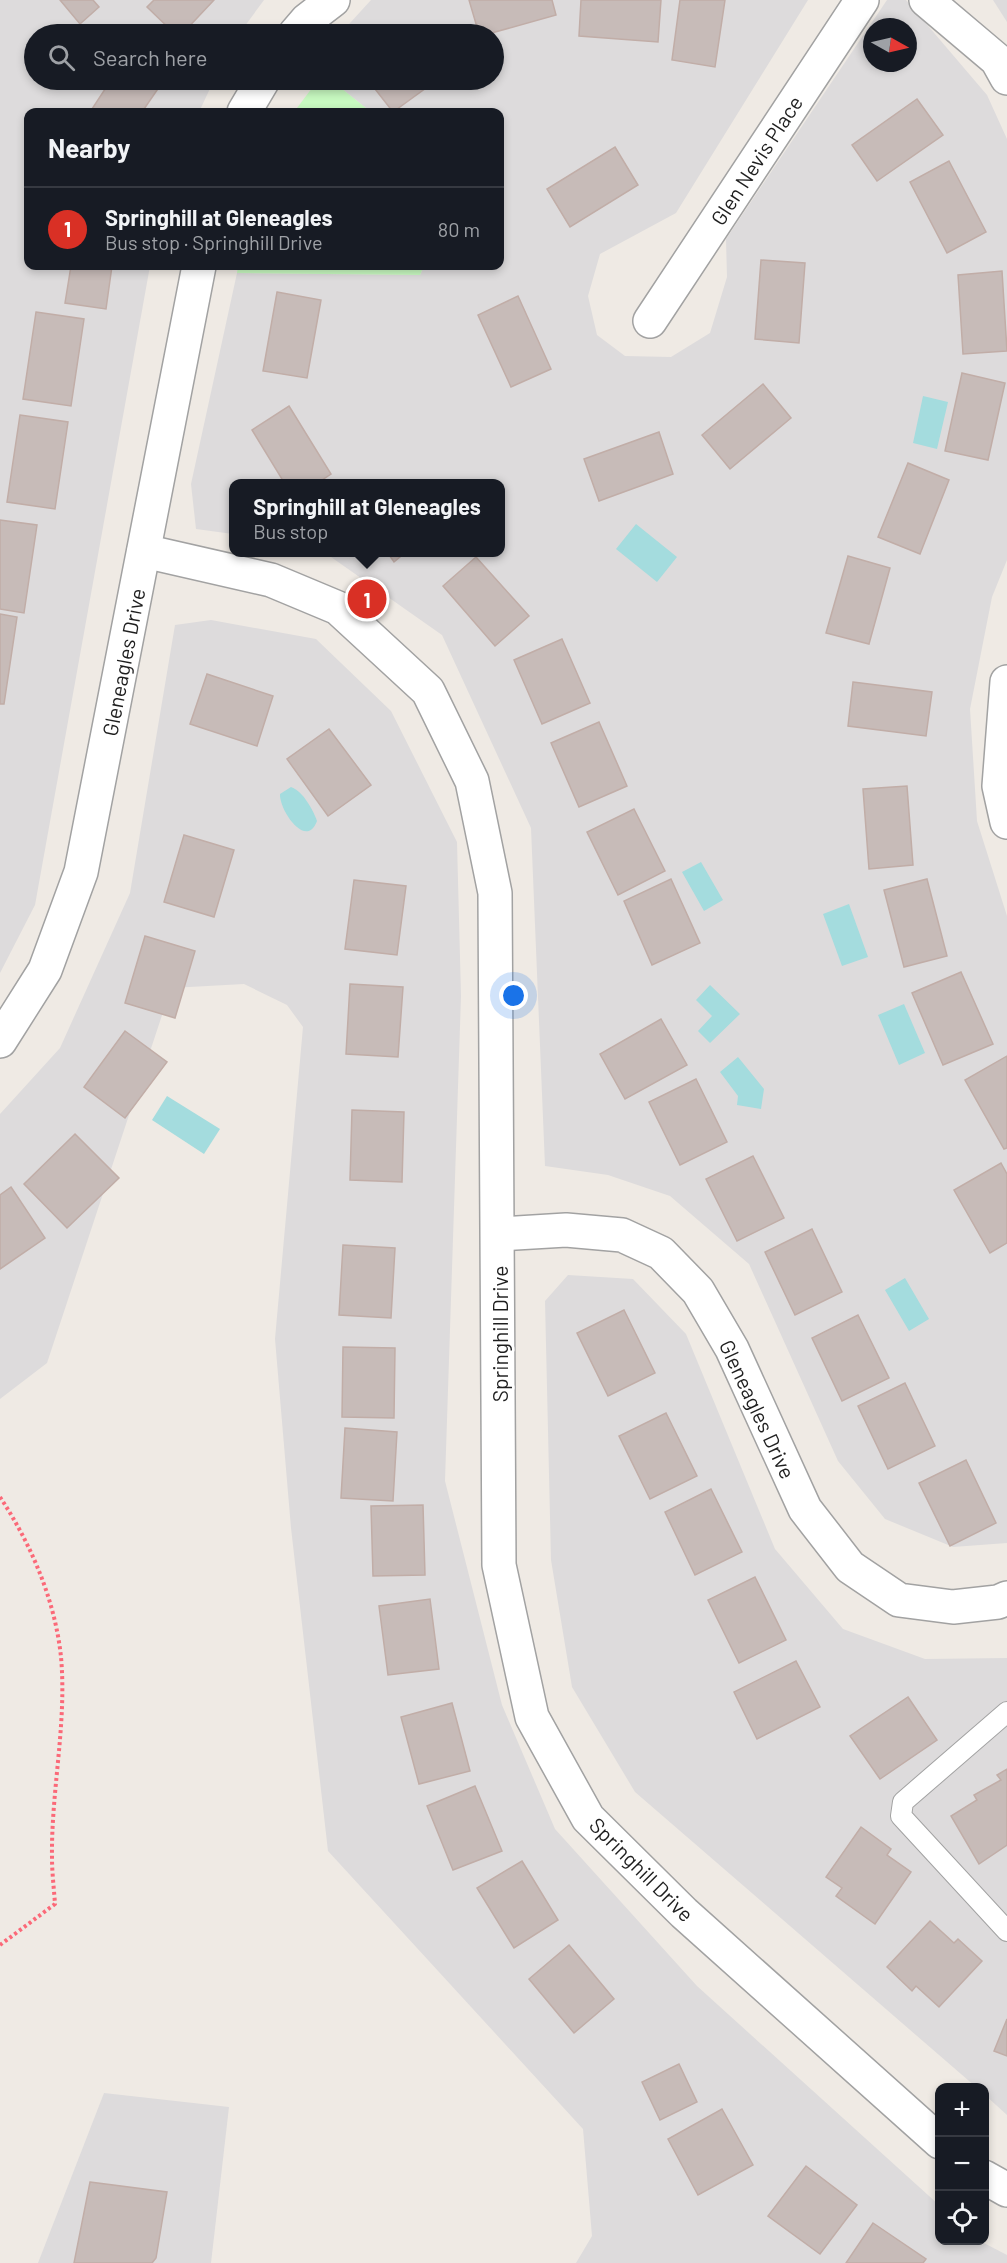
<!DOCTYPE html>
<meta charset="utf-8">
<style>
:root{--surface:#171b24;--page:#242831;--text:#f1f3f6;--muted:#9ea1a6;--line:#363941;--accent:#d93025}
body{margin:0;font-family:Barlow,sans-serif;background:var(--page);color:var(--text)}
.controls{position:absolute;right:18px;bottom:18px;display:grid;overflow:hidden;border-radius:12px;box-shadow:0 3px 9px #0003}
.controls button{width:54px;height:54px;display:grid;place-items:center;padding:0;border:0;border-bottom:2px solid var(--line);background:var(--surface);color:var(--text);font:30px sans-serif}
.compass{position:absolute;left:863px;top:18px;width:54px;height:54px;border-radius:50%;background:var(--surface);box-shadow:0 3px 9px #0003;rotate:98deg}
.you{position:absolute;left:514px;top:996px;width:21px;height:21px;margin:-15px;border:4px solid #fff;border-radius:50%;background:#1a73e8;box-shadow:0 0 0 9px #1a73e833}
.badge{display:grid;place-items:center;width:39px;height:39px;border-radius:50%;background:var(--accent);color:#fff;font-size:20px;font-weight:700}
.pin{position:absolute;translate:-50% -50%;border:3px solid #fff;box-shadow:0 2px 6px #0006}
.popup{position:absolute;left:229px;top:479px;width:276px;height:78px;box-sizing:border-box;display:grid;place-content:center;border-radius:12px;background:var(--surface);filter:drop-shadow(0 2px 4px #0005);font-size:20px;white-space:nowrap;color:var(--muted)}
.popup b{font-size:22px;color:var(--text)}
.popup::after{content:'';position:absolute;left:50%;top:100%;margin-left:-12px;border:12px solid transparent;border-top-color:var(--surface)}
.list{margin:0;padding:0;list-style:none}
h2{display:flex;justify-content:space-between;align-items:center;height:78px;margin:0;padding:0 24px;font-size:26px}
h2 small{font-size:20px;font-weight:400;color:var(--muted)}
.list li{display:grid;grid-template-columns:39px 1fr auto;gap:18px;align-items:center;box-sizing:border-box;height:84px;padding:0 24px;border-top:2px solid var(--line)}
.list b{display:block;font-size:22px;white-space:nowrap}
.list p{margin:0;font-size:20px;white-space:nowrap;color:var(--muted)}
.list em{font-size:20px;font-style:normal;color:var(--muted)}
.icon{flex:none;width:33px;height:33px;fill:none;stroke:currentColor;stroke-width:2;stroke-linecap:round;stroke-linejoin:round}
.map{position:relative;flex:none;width:1007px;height:2263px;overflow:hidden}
.search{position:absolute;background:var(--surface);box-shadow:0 3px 9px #0003;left:24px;top:24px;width:480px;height:66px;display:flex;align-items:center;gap:15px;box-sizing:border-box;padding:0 21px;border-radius:33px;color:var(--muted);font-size:22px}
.panel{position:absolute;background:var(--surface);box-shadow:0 3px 9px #0003;left:24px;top:108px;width:480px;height:162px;border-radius:12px}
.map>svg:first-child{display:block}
.residential{fill:#dddbdc;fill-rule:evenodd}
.park{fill:#c8fac1}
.water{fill:#a4dcde}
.building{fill:#c7bbb8;stroke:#c1ada7;stroke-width:1.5}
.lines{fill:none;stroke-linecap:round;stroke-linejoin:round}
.service-casing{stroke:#a2a2a2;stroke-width:22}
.minor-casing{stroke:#a2a2a2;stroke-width:36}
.path{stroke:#fb6978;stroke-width:4;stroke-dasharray:3 3;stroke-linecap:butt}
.service{stroke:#fff;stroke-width:20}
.minor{stroke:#fff;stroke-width:33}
.labels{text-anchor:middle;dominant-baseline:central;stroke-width:5;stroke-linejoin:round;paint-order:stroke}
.street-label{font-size:21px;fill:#1e1e1e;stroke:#fff}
</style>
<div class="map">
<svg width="1007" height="2263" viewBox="0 0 1007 2263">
<rect width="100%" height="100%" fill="#efeae4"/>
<g class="residential">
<polygon points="0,0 264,0 239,34 34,34 34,80 214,80 199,112 28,112 28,266 150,266 35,905 0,973"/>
<path d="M371 0H808L676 213 600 254 588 296 597 335 625 356 671 357 710 333 727 277 726 239 887 0H906L987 95 1007 139V560L992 597 970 709 977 821 1007 916V1543L953 1547 885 1519 838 1461 749 1264 670 1196 608 1175 545 1166 531 828 442 635 331 557 311 553 500 552V484H234L233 534 196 529 191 484 237 273 420 275 424 266H500V112H371L331 80H494V34H340ZM872 27H908V63H872Z"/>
<polygon points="993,0 1007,0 1007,22"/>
<polygon points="211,620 316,639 391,711 457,842 461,996 445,1481 502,1705 555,1829 697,1986 939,2205 940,2240 980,2241 1007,2255 1007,2263 576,2263 592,2236 583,2129 328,1851 291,1528 275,1339 303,1027 287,1005 244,984 171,988 47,1363 0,1399 0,1114 60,1048 130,893 175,625"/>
<polygon points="568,1275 633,1279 686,1334 775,1549 843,1629 925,1659 1007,1658 1007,2115 985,2095 984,2088 976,2087 635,1792 572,1687 551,1560 545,1301"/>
<polygon points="104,2093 229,2107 211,2263 38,2263"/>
</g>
<g class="park">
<polygon points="318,80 331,80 371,112 294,112"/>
<polygon points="238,266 424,266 420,275 237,273"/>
</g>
<g class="water">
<polygon points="923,396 948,402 937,449 913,443"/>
<polygon points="636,524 677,557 657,582 616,549"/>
<path d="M291 787C303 791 313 810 317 821 306 850 279 810 280 794Z"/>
<polygon points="701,862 723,900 704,911 682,872"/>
<polygon points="849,904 868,957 842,966 823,914"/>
<polygon points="710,985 740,1014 710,1043 698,1031 712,1016 696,1000"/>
<polygon points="904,1004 925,1053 899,1065 878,1015"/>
<polygon points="738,1057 764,1089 761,1109 737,1105 738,1096 720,1072"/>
<polygon points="167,1096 220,1129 204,1154 152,1120"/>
<polygon points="905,1278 929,1319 909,1331 885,1290"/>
</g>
<g class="building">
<polygon points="60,0 93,0 99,7 80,24"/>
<polygon points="154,0 214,0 182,34 175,34 147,7"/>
<polygon points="469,0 552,0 556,15 488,34 479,34"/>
<polygon points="581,0 661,0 658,42 579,36"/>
<polygon points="680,0 725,0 715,67 672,60"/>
<polygon points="111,80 164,80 142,112 90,112"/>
<polygon points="368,80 437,80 393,112"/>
<polygon points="917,99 943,135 877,181 852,145"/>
<polygon points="615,147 638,185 570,227 547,189"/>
<polygon points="949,161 986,232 947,253 910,182"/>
<polygon points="761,260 805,263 799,343 755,339"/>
<polygon points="71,266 112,266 106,309 65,303"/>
<polygon points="1002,271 1007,351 963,354 958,275"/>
<polygon points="277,292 321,300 307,378 263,371"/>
<polygon points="518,296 551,369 511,387 478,315"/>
<polygon points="36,312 84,319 71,406 23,399"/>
<polygon points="962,373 1005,383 988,460 945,451"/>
<polygon points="763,384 791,418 730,469 702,435"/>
<polygon points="289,406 331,474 316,484 285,484 252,430"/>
<polygon points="20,415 68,422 55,509 7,502"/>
<polygon points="659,432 673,474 599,501 584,459"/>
<polygon points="908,463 949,480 920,554 878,537"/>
<polygon points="0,520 37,525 24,613 0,609"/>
<polygon points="387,552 406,552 394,562"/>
<polygon points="848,556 890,568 869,644 826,633"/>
<polygon points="476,557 529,616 495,646 443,586"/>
<polygon points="0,614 17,617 4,704 0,704"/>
<polygon points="562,639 590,703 542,724 514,660"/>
<polygon points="207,674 273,696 257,746 190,724"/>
<polygon points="853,682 932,692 926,736 848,726"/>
<polygon points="599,722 627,786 579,807 551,743"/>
<polygon points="329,729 371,785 328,816 287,759"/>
<polygon points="907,786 913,865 869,869 863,789"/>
<polygon points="634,809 665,871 618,895 587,832"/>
<polygon points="184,835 234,850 214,917 164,902"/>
<polygon points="671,879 700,943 652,965 624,901"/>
<polygon points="927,879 947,956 904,967 884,890"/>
<polygon points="354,880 406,886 397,955 345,949"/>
<polygon points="145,936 195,951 175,1018 125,1003"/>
<polygon points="961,972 993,1044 943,1065 912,993"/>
<polygon points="350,984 403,987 398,1057 346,1054"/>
<polygon points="661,1019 687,1065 625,1099 600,1054"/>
<polygon points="125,1031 167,1062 125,1118 84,1087"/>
<polygon points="1007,1056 1007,1148 1004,1149 965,1080"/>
<polygon points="696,1079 727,1142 680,1165 649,1102"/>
<polygon points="352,1110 404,1112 402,1182 350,1180"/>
<polygon points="75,1134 119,1178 67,1228 24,1184"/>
<polygon points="753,1156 784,1218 737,1241 706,1179"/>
<polygon points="1001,1163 1007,1174 1007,1243 990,1253 954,1190"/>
<polygon points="11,1187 45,1238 0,1269 0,1195"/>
<polygon points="812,1229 842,1292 795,1315 765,1252"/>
<polygon points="343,1245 395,1248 391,1318 339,1315"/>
<polygon points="624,1310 655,1373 608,1396 577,1333"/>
<polygon points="858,1315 889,1378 842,1401 812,1338"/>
<polygon points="343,1347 395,1348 394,1418 342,1417"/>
<polygon points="905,1383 935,1446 888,1469 858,1406"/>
<polygon points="666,1413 697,1476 650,1499 619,1436"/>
<polygon points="345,1428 397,1432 393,1501 341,1498"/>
<polygon points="966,1460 996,1523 950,1546 919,1483"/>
<polygon points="711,1489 742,1552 695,1575 665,1512"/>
<polygon points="423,1505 425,1575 373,1576 371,1506"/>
<polygon points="755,1577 786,1640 739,1663 708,1600"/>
<polygon points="430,1599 439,1669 388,1675 379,1606"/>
<polygon points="796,1661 820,1707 757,1739 734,1692"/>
<polygon points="908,1697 937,1740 880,1779 850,1736"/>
<polygon points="452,1703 470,1771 419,1784 401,1717"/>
<polygon points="1007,1769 1007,1845 979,1864 951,1816 977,1800 974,1795 1001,1780 997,1775"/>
<polygon points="475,1786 502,1851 453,1870 427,1806"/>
<polygon points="861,1827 891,1849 887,1855 911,1872 875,1924 836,1896 842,1888 826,1877"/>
<polygon points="522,1861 558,1920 514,1948 477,1888"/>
<polygon points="930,1921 954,1943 958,1939 982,1961 939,2007 916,1986 912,1991 887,1967"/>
<polygon points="569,1945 614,1999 574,2033 529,1979"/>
<polygon points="1007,2019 1007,2056 994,2051"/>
<polygon points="679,2064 697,2102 660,2120 642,2082"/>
<polygon points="722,2109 753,2165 698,2195 668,2139"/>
<polygon points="806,2166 857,2205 820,2254 768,2216"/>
<polygon points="90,2182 167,2192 156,2258 152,2263 74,2263"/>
<polygon points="873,2223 926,2259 923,2263 846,2263"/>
</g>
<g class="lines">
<g class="service-casing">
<polyline id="service" points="1007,1712 903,1802 901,1816 1007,1931"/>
</g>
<g class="minor-casing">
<g id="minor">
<polyline points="926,0 997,60 1007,78"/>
<polyline points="295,34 307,20 333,0"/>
<polyline points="244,112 263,80"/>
<polyline points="650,321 862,0"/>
<polyline points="144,551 271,580 338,608 428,691 472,781 495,893 499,1565 532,1717 588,1818 684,1913 940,2142"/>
<polyline points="1007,682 999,786 1007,822"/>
<polyline points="0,1041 45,970 81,872 199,266"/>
<polyline points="499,1234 566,1230 622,1235 661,1253 698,1291 732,1349 805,1509 850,1567 899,1600 953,1607 998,1602 1007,1598"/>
<polyline points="984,2177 1007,2190"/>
</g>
</g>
<path class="path" d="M0 1497C31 1544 55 1600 61 1657 67 1724 51 1791 52 1858 52 1873 54 1889 55 1904L0 1945"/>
<use href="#service" class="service"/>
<use href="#minor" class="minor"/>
</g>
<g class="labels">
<g class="street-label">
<text transform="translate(756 160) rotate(-57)">Glen Nevis Place</text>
<text transform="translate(123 662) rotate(-79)">Gleneagles Drive</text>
<text transform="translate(499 1334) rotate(-90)">Springhill Drive</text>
<text transform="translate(758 1409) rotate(65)">Gleneagles Drive</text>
<text transform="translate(642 1869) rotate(45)">Springhill Drive</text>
</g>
</g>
</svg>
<div class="controls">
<button>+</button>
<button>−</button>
<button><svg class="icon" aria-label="locate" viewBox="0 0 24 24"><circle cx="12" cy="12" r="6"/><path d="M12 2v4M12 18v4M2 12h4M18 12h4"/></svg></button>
</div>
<svg class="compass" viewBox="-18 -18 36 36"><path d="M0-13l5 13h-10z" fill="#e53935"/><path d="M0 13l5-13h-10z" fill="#9ea1a6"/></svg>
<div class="you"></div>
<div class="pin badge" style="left:367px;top:599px">1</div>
<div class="popup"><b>Springhill at Gleneagles</b>Bus stop</div>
<div class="search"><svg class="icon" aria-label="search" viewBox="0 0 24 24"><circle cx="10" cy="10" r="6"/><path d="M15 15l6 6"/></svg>Search here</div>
<section class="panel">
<h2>Nearby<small></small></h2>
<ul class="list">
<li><span class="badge">1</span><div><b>Springhill at Gleneagles</b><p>Bus stop · Springhill Drive</p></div><em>80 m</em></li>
</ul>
</section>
</div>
